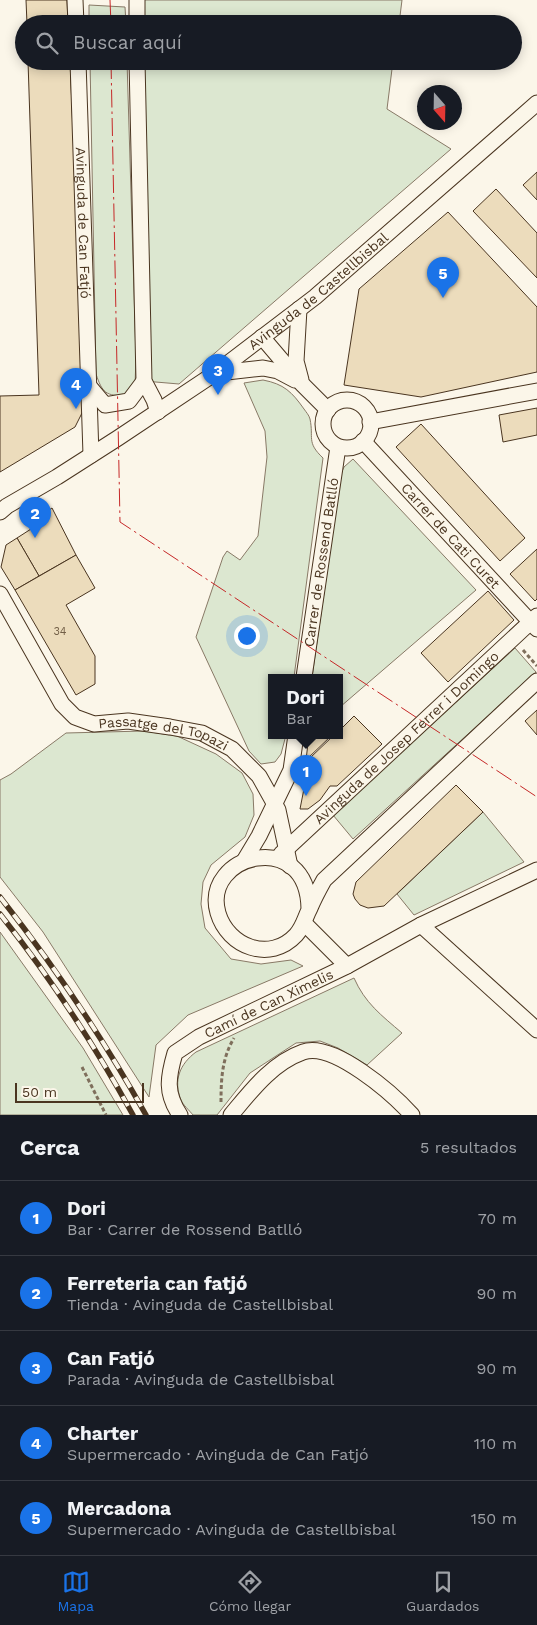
<!DOCTYPE html>
<html lang="es">
<meta charset="utf-8">
<style>
:root{--surface:#171b24;--page:#20242c;--text:#f1f3f6;--muted:#9ea1a6;--line:#363941;--accent:#1a73e8}
body{margin:0;font-family:"Work Sans",sans-serif;background:var(--page);color:var(--text)}
.compass{position:absolute;left:417px;top:85px;width:45px;height:45px;border-radius:50%;background:var(--surface);box-shadow:0 2px 12px #0003;rotate:160deg}
.scale{position:absolute;left:15px;bottom:12px;width:129px;box-sizing:border-box;padding-left:5px;border:2px solid #4a3520;border-top:0;font-size:14px;line-height:18px;white-space:nowrap;color:#4a3520;-webkit-text-stroke:4px #fbf6e9;paint-order:stroke}
.you{position:absolute;left:246px;top:635px;width:18px;height:18px;margin:-12px;border:4px solid #fff;border-radius:50%;background:#1a73e8;box-shadow:0 0 0 8px #1a73e833}
.badge{display:grid;place-items:center;width:32px;height:32px;border-radius:50%;background:var(--accent);color:#fff;font-size:16px;font-weight:700}
.pin{position:absolute;translate:-50% -41px;filter:drop-shadow(0 1px 2px #0008)}
.pin::after{content:'';position:absolute;top:26px;width:18px;height:15px;background:inherit;clip-path:polygon(0 0,100% 0,50% 100%)}
.popup{position:absolute;left:268px;top:674px;width:75px;height:65px;box-sizing:border-box;display:grid;place-content:center;border-radius:0px;background:var(--surface);filter:drop-shadow(0 1px 4px #0005);font-size:16px;white-space:nowrap;color:var(--muted)}
.popup b{font-size:19px;color:var(--text)}
.popup::after{content:'';position:absolute;left:50%;top:100%;margin-left:-10px;border:10px solid transparent;border-top-color:var(--surface)}
.list{margin:0;padding:0;list-style:none}
h2{display:flex;justify-content:space-between;align-items:center;height:65px;margin:0;padding:0 20px;font-size:21px}
h2 small{font-size:16px;font-weight:400;color:var(--muted)}
.list li{display:grid;grid-template-columns:32px 1fr auto;gap:15px;align-items:center;box-sizing:border-box;height:75px;padding:0 20px;border-top:1px solid var(--line)}
.list b{display:block;font-size:19px;white-space:nowrap}
.list p{margin:0;font-size:16px;white-space:nowrap;color:var(--muted)}
.list em{font-size:16px;font-style:normal;color:var(--muted)}
.icon{flex:none;width:28px;height:28px;fill:none;stroke:currentColor;stroke-width:2;stroke-linecap:round;stroke-linejoin:round}
.map{position:relative;flex:none;width:537px;height:1115px;overflow:hidden}
.search{position:absolute;background:var(--surface);box-shadow:0 2px 12px #0003;left:15px;right:15px;top:15px;height:55px;display:flex;align-items:center;gap:12px;box-sizing:border-box;padding:0 18px;border-radius:28px;color:var(--muted);font-size:19px}
.sheet{height:440px;background:var(--surface)}
nav{display:flex;justify-content:space-around;align-items:center;box-sizing:border-box;height:70px;border-top:1px solid var(--line);background:var(--surface);font-size:14px;color:var(--muted)}
nav a{display:grid;justify-items:center;gap:2px}
nav .on{color:var(--accent)}
.map>svg:first-child{display:block}
.green{fill:#dce7d0;stroke:#887966}
.building{fill:#ecdcbc;stroke:#4a3520}
.lines{fill:none;stroke-linecap:round;stroke-linejoin:round}
.minor-casing{stroke:#4a3520;stroke-width:17}
.path{stroke:#7f6f5c;stroke-width:3;stroke-dasharray:4 2.5;stroke-linecap:butt}
.minor{stroke:#fbf6e9;stroke-width:15}
.rail-casing{stroke:#4a3520;stroke-width:5.5}
.rail{stroke:#fbf6e9;stroke-width:4;stroke-dasharray:11;stroke-linecap:butt}
.power{stroke:#c62828;stroke-width:1;stroke-dasharray:18 4 2.5 4;stroke-linecap:butt}
.labels{text-anchor:middle;dominant-baseline:central;stroke-width:4;stroke-linejoin:round;paint-order:stroke}
.number-label{font-size:11px;fill:#725f47}
.street-label{font-size:14px;fill:#4a3520;stroke:#fbf6e9}
</style>
<div class="map">
<svg width="537" height="1115" viewBox="0 0 537 1115">
<rect width="100%" height="100%" fill="#fbf6e9"/>
<g class="green">
<polygon points="137,0 402,0 399,24 137,24"/>
<polygon points="89,5 125,7 126,24 89,24"/>
<path d="M90 61H127L136 358 135 385 126 395C106 397 102 392 96 374Z"/>
<polygon points="138,61 393,61 387,109 451,149 179,384 144,381"/>
<path d="M263 380C284 384 292 392 304 409 306 412 309 415 310 419 314 438 306 442 323 458L294 677H272V735H286L281 754 275 762 261 764 249 751 196 637 223 557 227 551 240 560 258 536 267 457 265 431 244 383Z"/>
<polygon points="353,459 476,590 340,707 340,677 312,677 341,474 344,467"/>
<polygon points="515,648 536,672 353,839 333,815"/>
<polygon points="144,731 177,736 216,754 242,773 253,794 254,815 245,837 211,865 203,882 201,904 205,928 231,959 261,964 291,960 303,966 188,1015 156,1045 149,1097 43,932 0,877 0,780 11,774 66,733"/>
<polygon points="483,812 524,862 414,915 397,894"/>
<polygon points="0,932 83,1048 123,1115 0,1115"/>
<path d="M354 978C365 1003 381 1015 402 1033L367 1065 338 1048 320 1041 296 1043 250 1073 217 1115H193C189 1110 183 1105 181 1100 173 1080 180 1064 196 1052Z"/>
</g>
<g class="building">
<polygon points="26,0 67,0 68,24 27,24"/>
<polygon points="28,61 70,61 85,407 75,427 0,472 0,396 39,395"/>
<polygon points="537,172 537,200 523,185"/>
<polygon points="496,189 537,233 537,278 473,211"/>
<polygon points="448,212 537,307 537,372 421,397 344,385 359,289"/>
<polygon points="537,408 537,435 503,442 499,415"/>
<polygon points="421,424 525,538 500,561 396,447"/>
<polygon points="52,508 76,555 39,576 17,538 45,520 43,514"/>
<polygon points="17,538 39,576 15,590 1,567 6,545"/>
<polygon points="537,549 537,599 535,601 510,574"/>
<polygon points="76,555 95,588 66,605 95,656 95,684 76,695 15,590"/>
<polygon points="488,591 514,620 448,682 421,653"/>
<polygon points="537,710 537,735 525,721"/>
<polygon points="354,716 382,744 337,786 330,786 320,800 308,809 300,809 310,758 334,735 340,735 340,730"/>
<polygon points="309,735 332,735 306,760"/>
<polygon points="456,785 483,812 384,906 368,908 360,905 355,899 353,894 356,882"/>
</g>
<g class="lines">
<g class="minor-casing">
<g id="minor">
<polyline points="75,0 76,24"/>
<polyline points="137,0 137,24"/>
<path id="s1" d="M78 61 91 455"/>
<polyline points="137,61 144,381 154,400 158,412"/>
<polyline points="299,309 296,361 301,380"/>
<polyline points="262,337 302,384 328,410"/>
<polyline points="218,373 263,368 278,371 295,380"/>
<polyline points="89,386 105,405 129,401 144,381"/>
<circle cx="347" cy="424" r="24"/>
<polyline points="370,422 537,391"/>
<path id="s2" d="M363 441 537 629"/>
<path id="s3" d="M0 512 7 506 57 477 118 438 214 374 315 297 537 103"/>
<path id="s4" d="M0 594 62 704 75 717 94 724 128 721 170 727 202 733 232 749 259 776 278 810 290 866"/>
<path id="s5" d="M304 677 338 447"/>
<path id="s6" d="M281 854 537 616"/>
<polyline points="244,861 259,836 291,770 296,735"/>
<path d="M309 909C308 827 201 854 218 913 228 947 270 963 296 935 304 926 305 917 310 908 314 898 319 889 324 880L537 681"/>
<polyline points="304,923 347,966"/>
<polyline points="421,925 537,1030"/>
<path id="s7" d="M180 1115C165 1093 168 1077 175 1053L199 1037 347 966 421 925 537 870"/>
<path d="M231 1115C251 1091 272 1063 303 1052 333 1041 393 1094 412 1115"/>
</g>
</g>
<g class="path">
<polyline points="523,650 537,666"/>
<polyline points="82,1067 106,1115"/>
<path d="M221 1102C221 1079 222 1058 234 1038"/>
</g>
<use href="#minor" class="minor"/>
<g class="rail-casing">
<g id="rail">
<path d="M0 897C55 967 103 1038 146 1115"/>
<path d="M0 914C50 977 94 1044 133 1115"/>
</g>
</g>
<use href="#rail" class="rail"/>
<g class="power">
<polyline points="110,0 111,24"/>
<polyline points="111,61 120,522 537,797"/>
</g>
</g>
<g class="labels">
<g class="number-label">
<text x="60" y="631">34</text>
</g>
<g class="street-label">
<text stroke="none"><textPath href="#s1" startOffset="162">Avinguda de Can Fatjó</textPath></text>
<text stroke="none"><textPath href="#s3" startOffset="388">Avinguda de Castellbisbal</textPath></text>
<text stroke="none"><textPath href="#s2" startOffset="129">Carrer de Cati Curet</textPath></text>
<text stroke="none"><textPath href="#s5" startOffset="116">Carrer de Rossend Batlló</textPath></text>
<text stroke="none"><textPath href="#s4" startOffset="236">Passatge del Topazi</textPath></text>
<text stroke="none"><textPath href="#s6" startOffset="171">Avinguda de Josep Ferrer i Domingo</textPath></text>
<text stroke="none"><textPath href="#s7" startOffset="171">Camí de Can Ximelis</textPath></text>
</g>
</g>
</svg>
<svg class="compass" viewBox="-18 -18 36 36"><path d="M0-13l5 13h-10z" fill="#e53935"/><path d="M0 13l5-13h-10z" fill="#9ea1a6"/></svg>
<div class="scale">50 m</div>
<div class="you"></div>
<div class="pin badge" style="left:306px;top:796px">1</div>
<div class="popup"><b>Dori</b>Bar</div>
<div class="pin badge" style="left:35px;top:538px">2</div>
<div class="pin badge" style="left:218px;top:395px">3</div>
<div class="pin badge" style="left:76px;top:409px">4</div>
<div class="pin badge" style="left:443px;top:298px">5</div>
<div class="search"><svg class="icon" aria-label="search" viewBox="0 0 24 24"><circle cx="10" cy="10" r="6"/><path d="M15 15l6 6"/></svg>Buscar aquí</div>
</div>
<section class="sheet">
<h2>Cerca<small>5 resultados</small></h2>
<ul class="list">
<li><span class="badge">1</span><div><b>Dori</b><p>Bar · Carrer de Rossend Batlló</p></div><em>70 m</em></li>
<li><span class="badge">2</span><div><b>Ferreteria can fatjó</b><p>Tienda · Avinguda de Castellbisbal</p></div><em>90 m</em></li>
<li><span class="badge">3</span><div><b>Can Fatjó</b><p>Parada · Avinguda de Castellbisbal</p></div><em>90 m</em></li>
<li><span class="badge">4</span><div><b>Charter</b><p>Supermercado · Avinguda de Can Fatjó</p></div><em>110 m</em></li>
<li><span class="badge">5</span><div><b>Mercadona</b><p>Supermercado · Avinguda de Castellbisbal</p></div><em>150 m</em></li>
</ul>
</section>
<nav>
<a class="on"><svg class="icon" aria-label="map" viewBox="0 0 24 24"><path d="M3 6l6-2 6 2 6-2v14l-6 2-6-2-6 2zM9 4v14M15 6v14"/></svg>Mapa</a>
<a><svg class="icon" aria-label="directions" viewBox="0 0 24 24"><path d="M12 3l9 9-9 9-9-9zM9 14v-3h6M13 9l2 2-2 2"/></svg>Cómo llegar</a>
<a><svg class="icon" aria-label="saved" viewBox="0 0 24 24"><path d="M7 4h10v16l-5-4-5 4z"/></svg>Guardados</a>
</nav>
